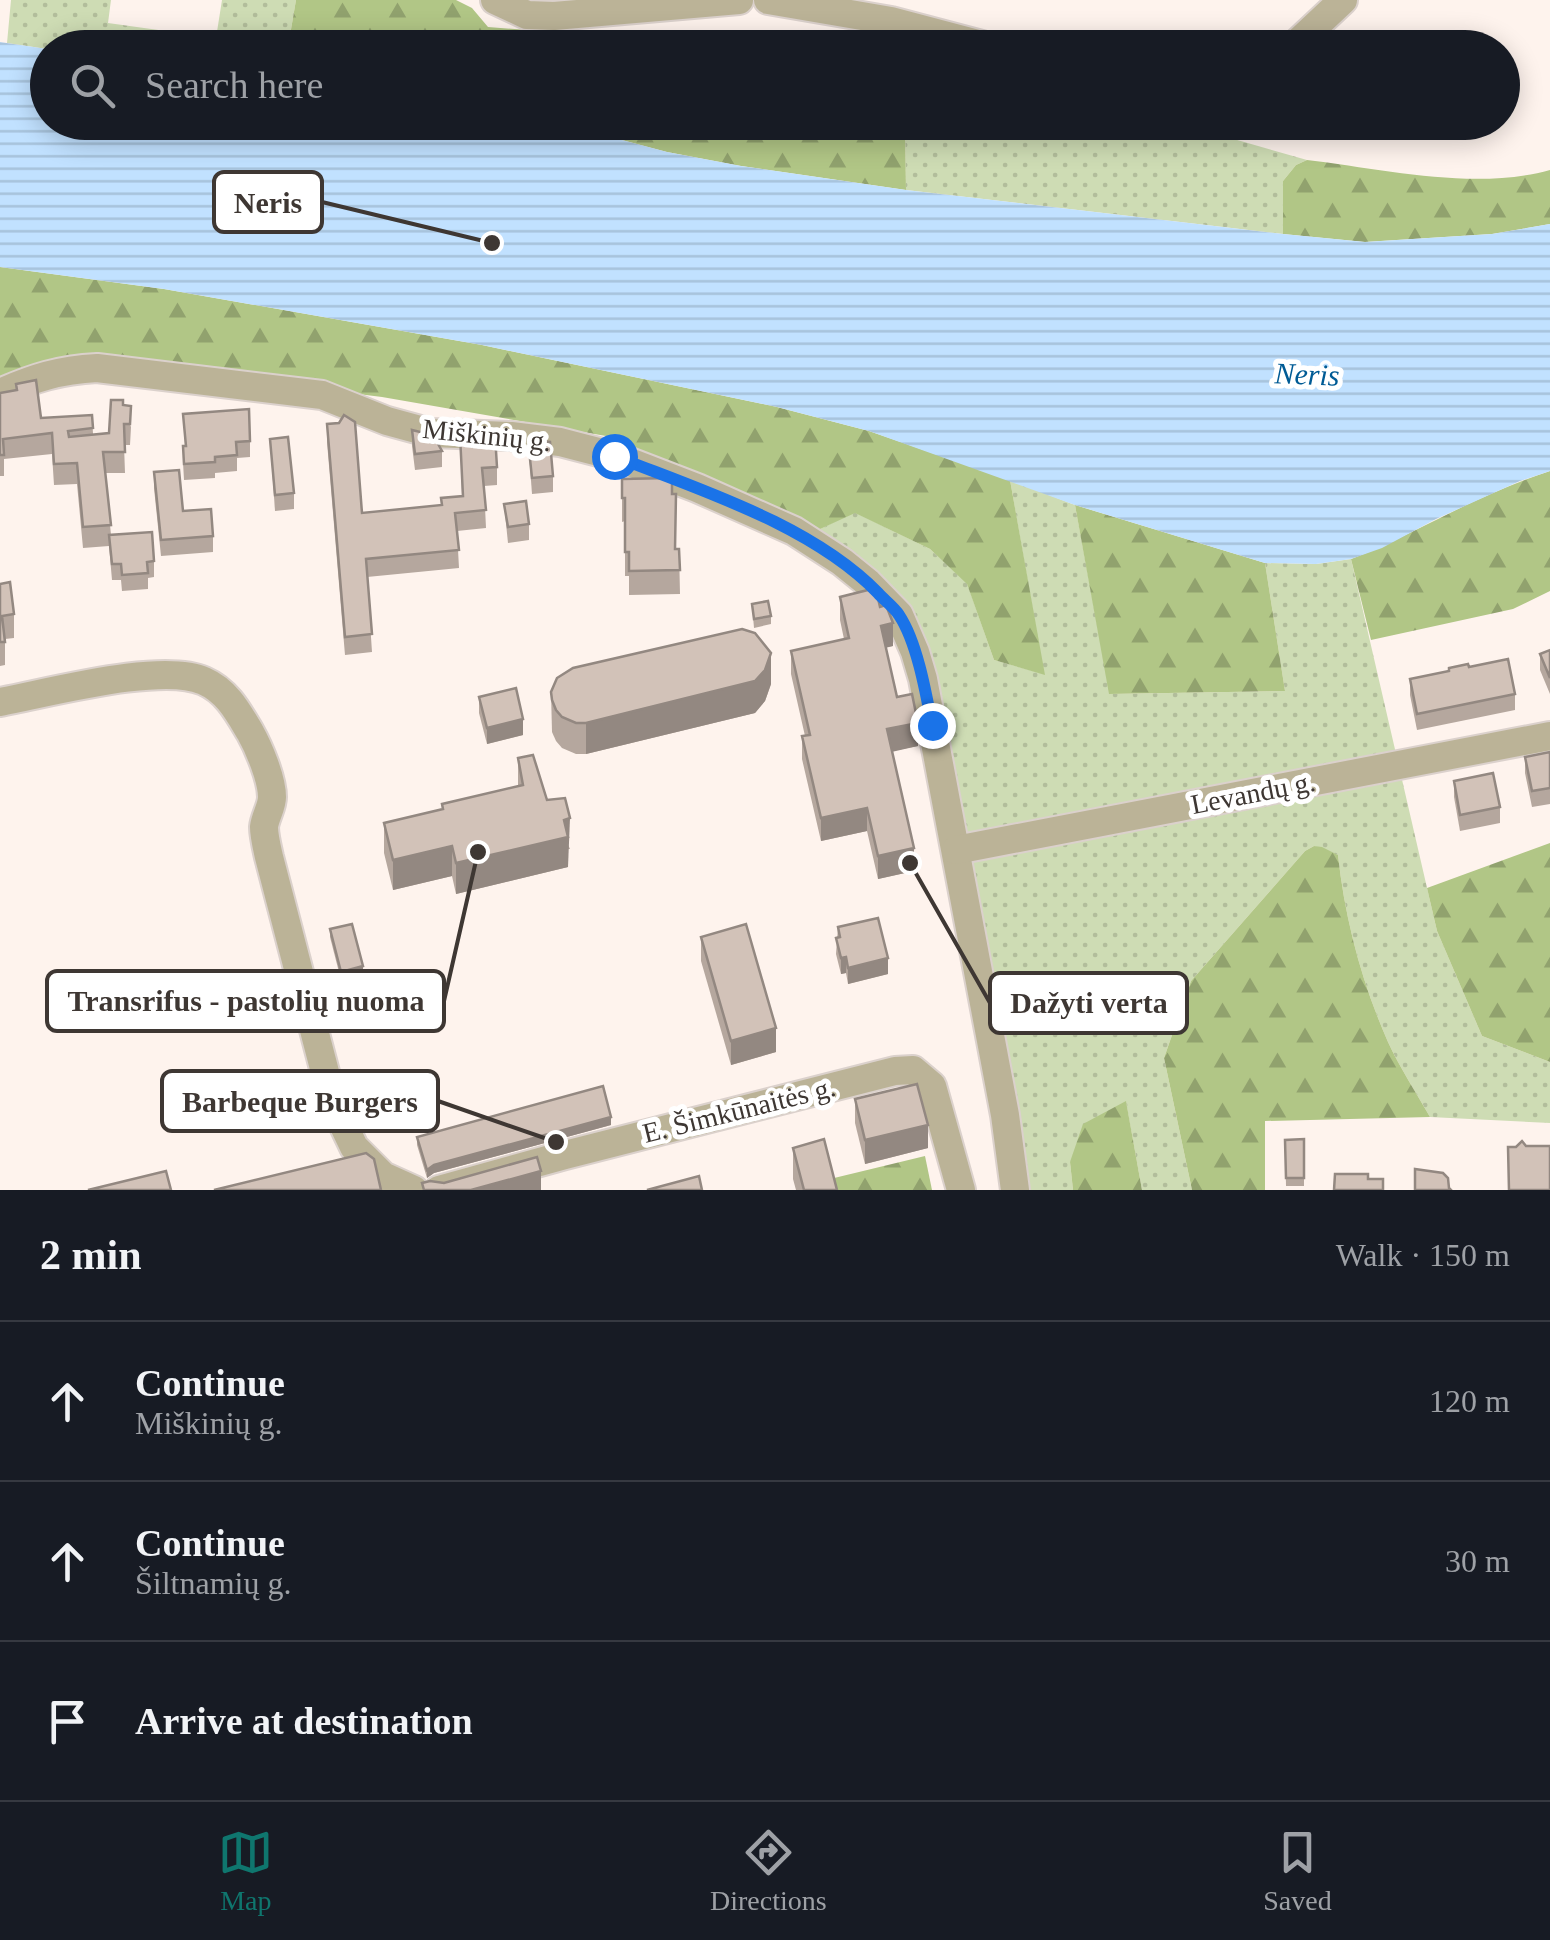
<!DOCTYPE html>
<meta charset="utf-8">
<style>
:root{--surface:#171b24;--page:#20242c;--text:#f1f3f6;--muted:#9ea1a6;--line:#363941;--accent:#0f766e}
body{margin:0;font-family:Georgia,serif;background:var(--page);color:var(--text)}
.stop{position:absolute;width:30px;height:30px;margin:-22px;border:8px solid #1a73e8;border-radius:50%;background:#fff}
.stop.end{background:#1a73e8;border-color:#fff;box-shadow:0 2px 10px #0008}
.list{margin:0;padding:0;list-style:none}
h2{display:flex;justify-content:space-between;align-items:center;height:130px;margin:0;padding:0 40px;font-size:42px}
h2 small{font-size:32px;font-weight:400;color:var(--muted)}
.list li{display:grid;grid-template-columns:65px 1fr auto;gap:30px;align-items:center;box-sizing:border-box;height:160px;padding:0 40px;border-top:2px solid var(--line)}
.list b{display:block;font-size:38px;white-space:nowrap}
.list p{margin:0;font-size:32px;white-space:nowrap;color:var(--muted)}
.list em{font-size:32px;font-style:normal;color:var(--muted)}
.icon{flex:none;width:55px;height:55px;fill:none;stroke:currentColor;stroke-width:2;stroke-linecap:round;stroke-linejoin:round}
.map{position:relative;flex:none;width:1550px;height:1190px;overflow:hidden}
.search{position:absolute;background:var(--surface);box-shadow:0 5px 25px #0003;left:30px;right:30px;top:30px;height:110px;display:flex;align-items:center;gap:25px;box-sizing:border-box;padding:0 35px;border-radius:55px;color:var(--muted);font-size:38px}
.sheet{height:610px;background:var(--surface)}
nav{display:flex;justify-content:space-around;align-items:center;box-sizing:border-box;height:140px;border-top:2px solid var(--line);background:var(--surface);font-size:28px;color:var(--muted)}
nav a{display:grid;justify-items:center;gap:5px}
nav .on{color:var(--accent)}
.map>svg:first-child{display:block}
.grass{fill:url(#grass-dots)}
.forest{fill:url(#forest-firs)}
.water{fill:url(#water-rules)}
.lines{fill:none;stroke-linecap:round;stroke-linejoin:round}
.minor-casing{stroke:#dbd1cc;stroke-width:32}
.minor{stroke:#bbb397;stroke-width:28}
.wall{fill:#b5a79e}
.shaded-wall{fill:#938881}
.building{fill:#d2c2b8;stroke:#938881;stroke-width:2.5}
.route{stroke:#1a73e8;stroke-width:12}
.labels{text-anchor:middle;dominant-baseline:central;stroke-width:10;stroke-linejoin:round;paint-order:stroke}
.street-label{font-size:28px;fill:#3e3733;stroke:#fff}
.water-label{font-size:30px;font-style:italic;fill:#005b95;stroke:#fff}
.leader{fill:none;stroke:#3e3733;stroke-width:4}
.callout-dot{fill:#3e3733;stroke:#fff;stroke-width:4}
.callout{fill:#fff;stroke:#3e3733;stroke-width:4}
.callout-label{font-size:30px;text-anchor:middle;font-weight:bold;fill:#3e3733}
</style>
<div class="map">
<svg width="1550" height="1190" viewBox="0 0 1550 1190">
<defs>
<pattern id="grass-dots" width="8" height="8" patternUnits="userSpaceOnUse" patternTransform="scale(2.5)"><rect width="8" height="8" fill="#cedcb4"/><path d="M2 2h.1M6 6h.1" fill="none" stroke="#b2bd9b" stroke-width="1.8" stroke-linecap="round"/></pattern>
<pattern id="forest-firs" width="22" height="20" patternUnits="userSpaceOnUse" patternTransform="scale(2.5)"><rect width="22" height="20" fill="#b1c686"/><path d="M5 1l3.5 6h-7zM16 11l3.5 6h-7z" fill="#91a26e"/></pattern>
<pattern id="water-rules" width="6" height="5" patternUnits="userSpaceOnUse" patternTransform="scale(2.5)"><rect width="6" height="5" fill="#c1e1ff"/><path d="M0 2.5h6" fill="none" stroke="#a7c2db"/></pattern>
</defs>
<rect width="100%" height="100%" fill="#fef3ed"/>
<g class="grass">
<polygon points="11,0 111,0 108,23 216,38 222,0 296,0 288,47 47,49 7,43"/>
<polygon points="905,123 1178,123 1307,160 1296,165 1283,181 1283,234 906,190"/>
<path d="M1010 480 1075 505 1110 694 1285 691 1265 563 1316 564 1351 559 1437 931 1482 1036 1550 1062V1123L1430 1117C1416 1092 1400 1068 1388 1042 1362 983 1345 920 1338 855L1314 846 1305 851 1191 981 1164 1058 1192 1190H1142L1126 1102 1070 1162 1073 1190H1027L929 675 846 550 818 530 854 512 930 549 967 583 994 660 1044 674Z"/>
</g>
<g class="forest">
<polygon points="296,0 456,0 472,8 488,27 756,47 288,47"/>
<polygon points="558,123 905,123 906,190 741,166 667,152"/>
<path d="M1307 160C1384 169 1474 191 1550 170V224L1492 234 1365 242 1283 234V181L1296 165Z"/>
<polygon points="0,267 164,289 482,345 777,407 869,431 1010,480 1045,675 994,660 967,584 930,549 855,513 818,530 606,436 382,397 77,359 0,382"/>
<path d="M1550 471V591L1513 609 1371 640 1351 559C1381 548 1407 534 1436 520 1473 501 1511 484 1550 471Z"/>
<polygon points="1075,505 1265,563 1285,691 1109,694"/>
<polygon points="1550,843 1550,1062 1482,1036 1437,931 1427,888"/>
<path d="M1314 846 1322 847 1338 855C1345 920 1362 983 1388 1042 1400 1068 1416 1092 1430 1117L1265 1121V1190H1192L1164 1058 1191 981 1305 851Z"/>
<polygon points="1126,1101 1142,1190 1073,1190 1070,1162 1083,1124"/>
<polygon points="925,1156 932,1190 833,1190 830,1179"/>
</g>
<polygon class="water" points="0,42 47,49 48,122 558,123 667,152 741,166 906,190 1283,234 1365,242 1492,234 1550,224 1550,471 1520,481 1436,519 1382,548 1351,559 1316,564 1265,563 1075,505 869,431 777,407 482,345 164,289 0,267"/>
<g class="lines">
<g class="minor-casing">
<g id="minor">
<polyline points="495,0 527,15 554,16 739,0"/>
<polyline points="768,0 891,21 993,48"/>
<polyline points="1292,48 1343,0"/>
<path d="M0 393C34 378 59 370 97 368L322 395 387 421 431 433 511 436 560 442 614 456 697 488 794 531 842 562 868 583 899 615 915 652 923 679 1005 1115 1015 1190"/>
<path d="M0 702C49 693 162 662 204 681 227 691 238 712 250 732 259 748 272 779 272 797 272 807 265 817 264 827 264 836 267 848 269 857L333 1103 354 1147 383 1176 414 1190"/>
<polyline points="956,850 1550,736"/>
<polyline points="439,1190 565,1155 895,1071 913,1070 932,1086 961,1190"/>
</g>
</g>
<use href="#minor" class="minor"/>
</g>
<g class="wall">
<polygon points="0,393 41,418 92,415 93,434 109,433 123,405 131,427 130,445 124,445 125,473 105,473 111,535 154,561 154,577 148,578 148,589 122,591 121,580 112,580 109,546 83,548 77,484 54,485 52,454 4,459 4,476 0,476"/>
<polygon points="183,414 250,441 250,457 237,458 237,471 215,473 215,478 184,480 183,462 183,446 185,446"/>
<polygon points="327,424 362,513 441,505 462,496 460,435 497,467 497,485 484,486 486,528 457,531 459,568 367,577 372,652 345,655 327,442"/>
<polygon points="412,430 442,451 442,467 415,470 412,446"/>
<polygon points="270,439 294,493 294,509 275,511"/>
<polygon points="528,440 553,476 553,492 532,494"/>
<polygon points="154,472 183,511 213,536 213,552 161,556 154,488"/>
<polygon points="622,479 675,549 679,549 680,594 629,595 629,576 625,576 625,521 622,522"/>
<polygon points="504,504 529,524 529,540 508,543"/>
<polygon points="0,584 14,614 14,638 5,639 5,665 0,666"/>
<polygon points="840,597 880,607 893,646 886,647 897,697 918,746 892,751 914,871 878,879 867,831 821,841 802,759 802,736 805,736 791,674 791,651 844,639 840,620"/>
<polygon points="752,604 771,616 771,624 754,628"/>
<polygon points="1550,650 1550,694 1540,670 1540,654"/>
<polygon points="1410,679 1515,694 1515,710 1417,730 1410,695"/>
<polygon points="771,684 765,701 755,713 586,754 576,754 562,748 556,741 552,732 551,692"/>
<polygon points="479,697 523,735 487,744 479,713"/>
<polygon points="1550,752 1550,804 1532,807 1525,773 1525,757"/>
<polygon points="518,758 547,800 570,849 568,849 568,867 456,894 452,876 393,890 384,853 384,823 442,809 442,804 518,786"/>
<polygon points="1454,781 1500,807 1500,823 1460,831 1454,797"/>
<polygon points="838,927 888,974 848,984 846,973 841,974 836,954"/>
<polygon points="330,929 363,974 341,980 330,937"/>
<polygon points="701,937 776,1052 731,1065 701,961"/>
<polygon points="855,1099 928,1148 865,1164 855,1123"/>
<polygon points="611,1125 434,1173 427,1178 417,1145 417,1137"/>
<polygon points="1304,1139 1304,1186 1286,1186 1285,1140"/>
<polygon points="793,1148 837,1190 796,1190 793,1179"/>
</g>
<g class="shaded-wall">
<polygon points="893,623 893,646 881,649 881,626"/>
<polygon points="771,653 771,684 765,701 755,713 586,754 586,723"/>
<polygon points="523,719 523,735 487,744 487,728"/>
<polygon points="918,723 918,746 887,753 887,729"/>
<polygon points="867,808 867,831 821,841 821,818"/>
<polygon points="570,818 568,867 456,894 456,863"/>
<polygon points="452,846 452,876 393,890 393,860"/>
<polygon points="914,848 914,871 878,879 878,856"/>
<polygon points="846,957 846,973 841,974 841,958"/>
<polygon points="888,958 888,974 848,984 848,968"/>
<polygon points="363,966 363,974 341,980 341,972"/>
<polygon points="776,1028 776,1052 731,1065 731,1041"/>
<polygon points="611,1117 611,1125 434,1173 427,1178 427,1170 434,1165"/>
<polygon points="928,1125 928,1148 865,1164 865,1140"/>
<polygon points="541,1171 541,1190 471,1190"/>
</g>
<g class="building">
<polygon points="36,380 41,418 92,415 93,428 68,431 69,437 109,433 111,400 123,400 123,405 131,406 130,424 124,424 125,452 103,452 111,525 83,527 77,463 54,464 52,433 3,439 4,455 0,455 0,393 17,390 16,384"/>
<polygon points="249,409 250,441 236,442 237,455 215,457 215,462 184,464 183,446 186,446 183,414"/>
<polygon points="344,415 355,422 362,513 442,505 441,498 463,496 460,435 495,435 497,467 482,468 486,510 455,513 459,550 366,559 372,634 345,637 327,424 339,423"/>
<polygon points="412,430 433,435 442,451 415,454"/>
<polygon points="288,437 294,493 275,495 270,439"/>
<polygon points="528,440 550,442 553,476 532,478"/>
<polygon points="179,470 183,511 211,509 213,536 161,540 154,472"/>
<polygon points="672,478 672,494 676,494 675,549 679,549 680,570 629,571 629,552 625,552 625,498 622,498 622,479"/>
<polygon points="526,501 529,524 508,527 504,504"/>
<polygon points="152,532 154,561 147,562 148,573 122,575 121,564 112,564 109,535"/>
<polygon points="10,582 14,614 2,616 5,642 0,642 0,584"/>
<polygon points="872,589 877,594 880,607 886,605 893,623 881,626 897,697 912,694 918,723 887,729 914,848 878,856 867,808 821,818 802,736 810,735 791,651 849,638 840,597"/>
<polygon points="768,601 771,616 754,619 752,604"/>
<polygon points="742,629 755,633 771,653 765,670 755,681 586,723 576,723 562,717 556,710 552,700 551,692 557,678 573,668"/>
<polygon points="1550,650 1550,678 1540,654"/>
<polygon points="1508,659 1515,694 1417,714 1410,679 1449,671 1449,668 1468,664 1469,667"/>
<polygon points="516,688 523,719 487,728 479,697"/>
<polygon points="1550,752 1550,788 1532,791 1525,757"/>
<polygon points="533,755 547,800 565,798 570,818 564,820 568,837 456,863 452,846 393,860 384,823 443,809 442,804 523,785 518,758"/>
<polygon points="1493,773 1500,807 1460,815 1454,781"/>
<polygon points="878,918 888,958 848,968 846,957 841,958 836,938 840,937 838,927"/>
<polygon points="352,924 363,966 341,972 330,929"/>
<polygon points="746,924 776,1028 731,1041 701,937"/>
<polygon points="917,1084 928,1125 865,1140 855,1099"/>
<polygon points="603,1086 611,1117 434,1165 427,1170 417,1137"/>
<polygon points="824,1139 837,1190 804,1190 793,1148"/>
<polygon points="1304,1139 1304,1178 1286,1178 1285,1140"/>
<polygon points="1522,1141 1526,1146 1550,1146 1550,1190 1509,1190 1508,1147 1516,1147"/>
<polygon points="366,1153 374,1159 381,1190 214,1190"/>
<polygon points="537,1157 541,1171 471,1190 424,1190 422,1183 430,1181 444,1183"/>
<polygon points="1415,1169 1443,1173 1448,1178 1449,1188 1451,1190 1415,1190"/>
<polygon points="166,1171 171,1190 88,1190"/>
<polygon points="1335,1174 1368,1174 1368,1179 1383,1179 1383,1190 1334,1190"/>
<polygon points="699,1176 702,1190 647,1190"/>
</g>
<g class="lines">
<path class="route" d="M614 456C700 490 812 525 878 593 884 600 894 607 899 615 917 642 926 693 932 725"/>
</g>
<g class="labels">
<g class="street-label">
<text transform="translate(487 435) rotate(6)">Miškinių g.</text>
<text transform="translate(1253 793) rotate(-11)">Levandų g.</text>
<text transform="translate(739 1110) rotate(-14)">E. Šimkūnaitės g.</text>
</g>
<g class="water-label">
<text transform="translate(1307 374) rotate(2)">Neris</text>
</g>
</g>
<path class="leader" d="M492 243L322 202M478 852L444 1001M910 863L990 1003M556 1142L438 1101"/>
<g class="callout-dot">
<circle cx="492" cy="243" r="10"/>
<circle cx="478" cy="852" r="10"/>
<circle cx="910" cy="863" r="10"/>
<circle cx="556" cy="1142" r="10"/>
</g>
<g class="callout">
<rect x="214" y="172" width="108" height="60" rx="10"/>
<rect x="47" y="971" width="397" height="60" rx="10"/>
<rect x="990" y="973" width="197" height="60" rx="10"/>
<rect x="162" y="1071" width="276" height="60" rx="10"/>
</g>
<g class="callout-label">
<text x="268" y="213">Neris</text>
<text x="246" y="1011">Transrifus - pastolių nuoma</text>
<text x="1089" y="1013">Dažyti verta</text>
<text x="300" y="1112">Barbeque Burgers</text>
</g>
</svg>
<div class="stop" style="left:614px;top:456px"></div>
<div class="stop end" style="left:932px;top:725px"></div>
<div class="search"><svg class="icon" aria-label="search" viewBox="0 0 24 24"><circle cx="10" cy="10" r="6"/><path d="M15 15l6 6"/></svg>Search here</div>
</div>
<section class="sheet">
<h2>2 min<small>Walk · 150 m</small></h2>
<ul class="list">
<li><svg class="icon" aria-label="ahead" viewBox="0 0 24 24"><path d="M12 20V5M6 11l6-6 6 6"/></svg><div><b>Continue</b><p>Miškinių g.</p></div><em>120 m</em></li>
<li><svg class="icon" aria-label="ahead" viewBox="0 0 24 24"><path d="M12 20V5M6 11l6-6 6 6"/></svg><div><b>Continue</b><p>Šiltnamių g.</p></div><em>30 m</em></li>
<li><svg class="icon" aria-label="arrive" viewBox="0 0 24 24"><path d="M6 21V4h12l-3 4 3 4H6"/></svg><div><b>Arrive at destination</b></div></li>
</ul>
</section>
<nav>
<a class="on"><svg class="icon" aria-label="map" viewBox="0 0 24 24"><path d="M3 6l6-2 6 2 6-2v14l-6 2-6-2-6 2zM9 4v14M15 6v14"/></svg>Map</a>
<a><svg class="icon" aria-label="directions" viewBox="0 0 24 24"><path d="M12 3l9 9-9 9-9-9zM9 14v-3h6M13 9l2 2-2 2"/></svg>Directions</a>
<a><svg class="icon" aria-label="saved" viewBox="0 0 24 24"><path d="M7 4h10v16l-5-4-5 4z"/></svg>Saved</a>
</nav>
